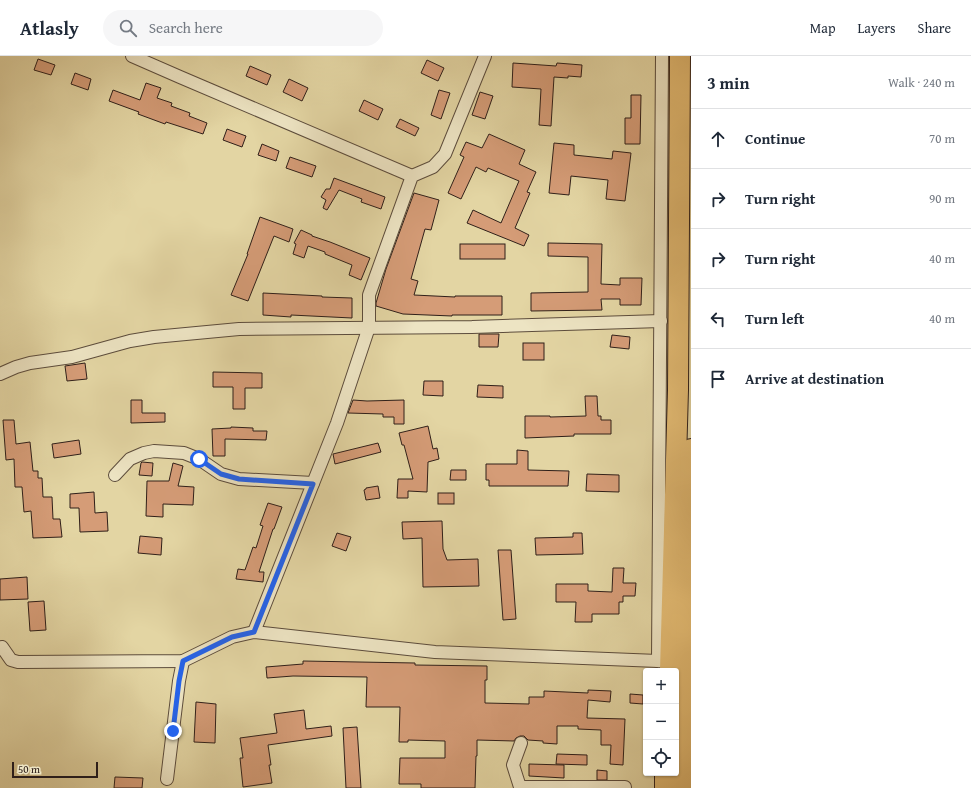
<!DOCTYPE html>
<meta charset="utf-8">
<style>
:root{--surface:#fff;--page:#f6f6f7;--text:#1f2937;--muted:#747a83;--line:#e0e1e3}
body{margin:0;font-family:"Gentium Book Plus",serif;background:var(--page);color:var(--text)}
.controls{position:absolute;right:12px;bottom:12px;display:grid;overflow:hidden;border-radius:4px;box-shadow:0 1px 3px #0004}
.controls button{width:36px;height:36px;display:grid;place-items:center;padding:0;border:0;border-bottom:1px solid var(--line);background:var(--surface);color:var(--text);font:20px sans-serif}
.scale{position:absolute;left:12px;bottom:10px;width:86px;box-sizing:border-box;padding-left:4px;border:2px solid #2f1f19;border-top:0;font-size:11px;line-height:14px;white-space:nowrap;color:#2f1f19;-webkit-text-stroke:3px #ede4c3;paint-order:stroke}
.stop{position:absolute;width:12px;height:12px;margin:-9px;border:3px solid #2563eb;border-radius:50%;background:#fff}
.stop.end{background:#2563eb;border-color:#fff;box-shadow:0 1px 4px #0008}
.list{margin:0;padding:0;list-style:none}
h2{display:flex;justify-content:space-between;align-items:center;height:52px;margin:0;padding:0 16px;font-size:17px}
h2 small{font-size:13px;font-weight:400;color:var(--muted)}
.list li{display:grid;grid-template-columns:26px 1fr auto;gap:12px;align-items:center;box-sizing:border-box;height:60px;padding:0 16px;border-top:1px solid var(--line)}
.list b{display:block;font-size:15px;white-space:nowrap}
.list em{font-size:13px;font-style:normal;color:var(--muted)}
.icon{flex:none;width:22px;height:22px;fill:none;stroke:currentColor;stroke-width:2;stroke-linecap:round;stroke-linejoin:round}
.map{position:relative;flex:none;width:691px;height:732px;overflow:hidden}
header{display:flex;align-items:center;gap:24px;box-sizing:border-box;height:56px;padding:0 20px;background:var(--surface);border-bottom:1px solid var(--line)}
header strong{font-size:19px}
nav{display:flex;gap:22px;margin-inline-start:auto;font-size:14px}
.search{width:280px;height:36px;background:var(--page);display:flex;align-items:center;gap:10px;box-sizing:border-box;padding:0 14px;border-radius:22px;color:var(--muted);font-size:15px}
main{display:flex}
aside{flex:1;background:var(--surface)}
.map>svg:first-child{display:block}
.building{fill:#d59c77;stroke:#2f1f19}
.lines{fill:none;stroke-linecap:round;stroke-linejoin:round}
.minor-casing{stroke:#5c4c3c;stroke-width:14}
.trunk-casing{stroke:#2f1f19;stroke-width:22}
.minor{stroke:#ede4c3;stroke-width:12}
.trunk{stroke:#e2ba72;stroke-width:20}
.route{stroke:#2563eb;stroke-width:5}
</style>
<header>
<strong>Atlasly</strong>
<div class="search"><svg class="icon" aria-label="search" viewBox="0 0 24 24"><circle cx="10" cy="10" r="6"/><path d="M15 15l6 6"/></svg>Search here</div>
<nav><a>Map</a><a>Layers</a><a>Share</a></nav>
</header>
<main>
<div class="map">
<svg width="691" height="732" viewBox="0 0 691 732">
<rect width="100%" height="100%" fill="#e3d5a3"/>
<filter id="stains"><feTurbulence type="fractalNoise" baseFrequency=".005" numOctaves="4"/><feColorMatrix values="0 0 0 0 .2 0 0 0 0 .09 0 0 0 0 .02 0 0 0 .5 -.17"/></filter>
<radialGradient id="worn" r=".72"><stop offset=".6" stop-color="#630" stop-opacity="0"/><stop offset="1" stop-color="#630" stop-opacity=".3"/></radialGradient>
<g class="building">
<polygon points="38,3 55,9 51,19 34,14"/>
<polygon points="427,4 444,12 438,25 421,17"/>
<polygon points="513,7 556,10 557,7 582,9 581,21 568,20 568,22 554,21 551,70 539,69 541,33 512,31"/>
<polygon points="250,10 271,19 267,29 246,20"/>
<polygon points="75,17 91,23 88,34 71,28"/>
<polygon points="289,23 308,32 302,45 283,36"/>
<polygon points="146,27 161,32 157,42 172,47 171,50 190,57 189,60 207,67 203,78 166,66 165,68 138,58 139,56 109,45 113,34 140,44"/>
<polygon points="439,34 450,37 441,63 431,59"/>
<polygon points="480,36 493,40 485,63 472,59"/>
<polygon points="631,39 641,39 640,88 625,88 625,62 631,62"/>
<polygon points="364,44 383,53 378,64 359,55"/>
<polygon points="400,63 419,72 415,80 396,71"/>
<polygon points="227,73 246,80 242,91 223,84"/>
<polygon points="489,78 525,94 519,108 536,116 527,136 530,137 515,172 529,179 524,190 467,167 473,154 501,167 519,125 488,112 486,116 476,111 461,143 448,137 464,101 460,99 466,86 482,92"/>
<polygon points="554,87 574,89 574,99 612,103 613,95 631,97 625,145 606,143 608,124 571,120 569,139 549,137"/>
<polygon points="262,88 279,95 276,105 258,99"/>
<polygon points="290,101 316,110 312,121 286,112"/>
<polygon points="334,122 385,141 381,153 361,146 362,143 339,134 327,154 323,152 326,144 321,141 326,133 330,133"/>
<polygon points="414,137 439,144 431,174 425,173 411,223 418,225 414,239 455,241 455,240 502,240 502,259 452,259 452,260 403,258 376,250 376,247 386,213"/>
<polygon points="260,161 293,173 289,186 274,180 248,245 231,239 248,198 247,198"/>
<polygon points="301,174 312,179 312,180 330,186 370,202 361,224 349,219 352,209 325,198 325,196 308,190 304,202 293,198 296,188 294,187"/>
<polygon points="548,187 602,188 601,228 620,229 620,222 642,222 641,249 620,249 620,243 601,243 602,254 531,255 531,237 588,236 588,201 548,200"/>
<rect x="460" y="188" width="45" height="15"/>
<polygon points="263,237 322,240 322,241 352,242 352,262 291,259 291,261 263,259"/>
<polygon points="479,278 499,278 498,291 479,291"/>
<polygon points="612,279 630,281 629,293 610,291"/>
<rect x="523" y="287" width="21" height="17"/>
<polygon points="85,307 87,323 67,325 65,310"/>
<polygon points="213,316 262,317 262,332 245,332 245,353 233,353 233,331 213,331"/>
<polygon points="424,325 443,325 443,340 423,339"/>
<polygon points="478,329 503,330 503,342 477,341"/>
<polygon points="585,340 597,340 598,360 601,360 601,364 611,364 611,378 574,378 574,380 525,382 525,360 550,360 550,361 586,360"/>
<polygon points="131,344 142,344 142,357 165,357 165,366 131,367"/>
<polygon points="353,344 367,345 404,344 404,368 394,368 394,361 383,361 383,358 348,357"/>
<polygon points="3,364 14,364 16,388 30,386 33,415 38,415 38,422 42,422 43,441 52,441 53,463 60,463 62,481 33,482 31,455 24,456 22,431 15,431 14,403 6,404"/>
<polygon points="428,370 433,393 437,392 439,403 428,406 427,436 408,435 408,442 397,442 398,423 413,423 404,389 402,389 399,377"/>
<polygon points="231,371 253,372 253,375 267,375 266,384 225,383 225,400 213,400 212,373 231,372"/>
<polygon points="79,384 81,398 54,402 52,388"/>
<polygon points="378,387 381,396 335,408 333,398"/>
<polygon points="517,394 528,395 528,414 569,415 568,430 489,430 489,424 486,424 486,408 517,408"/>
<polygon points="142,406 153,407 152,420 139,419 141,407"/>
<polygon points="173,407 183,410 178,430 194,431 193,449 163,448 163,461 146,460 147,425 169,425"/>
<polygon points="451,414 466,414 466,424 450,424"/>
<polygon points="587,418 619,419 619,436 586,435"/>
<polygon points="378,430 380,442 366,444 364,434 366,433 366,432"/>
<polygon points="94,436 95,457 107,456 108,475 80,476 79,452 70,452 70,438"/>
<rect x="438" y="437" width="16" height="11"/>
<polygon points="268,447 282,451 274,473 273,473 259,516 264,516 263,526 236,523 238,513 245,514 253,491 256,492 263,470 260,469"/>
<polygon points="442,465 443,493 447,504 478,503 479,530 423,531 422,482 403,483 402,466"/>
<polygon points="337,477 351,481 346,495 332,490"/>
<polygon points="573,477 582,477 583,498 536,499 535,482 573,481"/>
<polygon points="140,480 162,482 161,499 138,497"/>
<polygon points="498,494 511,494 516,563 503,564"/>
<polygon points="613,512 624,512 623,527 636,527 635,540 623,540 623,546 619,546 619,558 592,558 592,566 575,566 576,546 556,546 556,528 588,528 588,535 612,536"/>
<polygon points="27,521 28,543 0,544 0,523"/>
<polygon points="44,545 46,574 30,575 28,546"/>
<polygon points="303,605 415,607 415,609 487,610 487,624 485,624 485,647 529,648 529,641 544,641 544,635 588,637 588,634 611,635 610,646 588,644 587,662 625,663 623,709 610,708 611,689 601,689 601,674 578,673 578,670 557,670 557,688 543,687 543,685 528,684 524,680 520,680 516,682 514,685 477,684 477,700 476,700 475,732 421,732 421,728 399,728 400,702 445,702 445,685 408,684 408,686 399,686 400,651 366,651 367,621 293,620 267,622 266,611 303,608"/>
<polygon points="630,638 643,639 643,648 630,647"/>
<polygon points="196,646 216,648 215,687 194,686"/>
<polygon points="304,654 306,673 331,670 332,680 268,689 271,709 269,709 272,727 243,731 240,702 243,702 240,682 277,677 274,658"/>
<polygon points="357,671 361,732 346,732 343,672"/>
<polygon points="557,698 587,699 587,709 556,708"/>
<polygon points="529,708 564,709 564,722 529,720"/>
<polygon points="597,714 607,715 607,724 597,724"/>
<polygon points="115,721 143,722 142,732 114,732"/>
</g>
<g class="lines">
<g class="minor-casing">
<g id="minor">
<polyline points="132,0 180,21 412,120"/>
<polyline points="0,318 16,311 30,307 72,301 130,285 154,281 239,273 472,271 661,265"/>
<polyline points="115,419 130,403 144,397 154,395 184,397 199,403 221,418 239,423 313,427"/>
<polyline points="254,576 337,367 369,271 369,239 412,120 433,111 445,98 485,0"/>
<polyline points="2,591 11,604 18,606 183,605 232,581 254,576 435,596 658,605 671,607"/>
<polyline points="658,605 662,0"/>
<polyline points="167,723 179,625 183,605"/>
<polyline points="520,731 513,709 521,687"/>
<polyline points="520,732 520,731 625,731"/>
</g>
</g>
<g class="trunk-casing">
<g id="trunk">
<polyline points="670,615 678,334 680,0"/>
<polyline points="665,732 665,717"/>
<polyline points="681,732 686,608 691,393"/>
</g>
</g>
<use href="#minor" class="minor"/>
<use href="#trunk" class="trunk"/>
</g>
<g class="lines">
<polyline class="route" points="173,675 179,625 183,605 232,581 254,576 313,428 239,423 221,418 199,403"/>
</g>
<rect width="100%" height="100%" filter="url(#stains)"/>
<rect width="100%" height="100%" fill="url(#worn)"/>
</svg>
<div class="controls">
<button>+</button>
<button>−</button>
<button><svg class="icon" aria-label="locate" viewBox="0 0 24 24"><circle cx="12" cy="12" r="6"/><path d="M12 2v4M12 18v4M2 12h4M18 12h4"/></svg></button>
</div>
<div class="scale">50 m</div>
<div class="stop" style="left:199px;top:403px"></div>
<div class="stop end" style="left:173px;top:675px"></div>
</div>
<aside>
<h2>3 min<small>Walk · 240 m</small></h2>
<ul class="list">
<li><svg class="icon" aria-label="ahead" viewBox="0 0 24 24"><path d="M12 20V5M6 11l6-6 6 6"/></svg><div><b>Continue</b></div><em>70 m</em></li>
<li><svg class="icon" aria-label="right" viewBox="0 0 24 24"><path d="M7 20v-9h11M14 6l5 5-5 5"/></svg><div><b>Turn right</b></div><em>90 m</em></li>
<li><svg class="icon" aria-label="right" viewBox="0 0 24 24"><path d="M7 20v-9h11M14 6l5 5-5 5"/></svg><div><b>Turn right</b></div><em>40 m</em></li>
<li><svg class="icon" aria-label="left" viewBox="0 0 24 24"><path d="M17 20v-9H6M10 6l-5 5 5 5"/></svg><div><b>Turn left</b></div><em>40 m</em></li>
<li><svg class="icon" aria-label="arrive" viewBox="0 0 24 24"><path d="M6 21V4h12l-3 4 3 4H6"/></svg><div><b>Arrive at destination</b></div></li>
</ul>
</aside>
</main>
